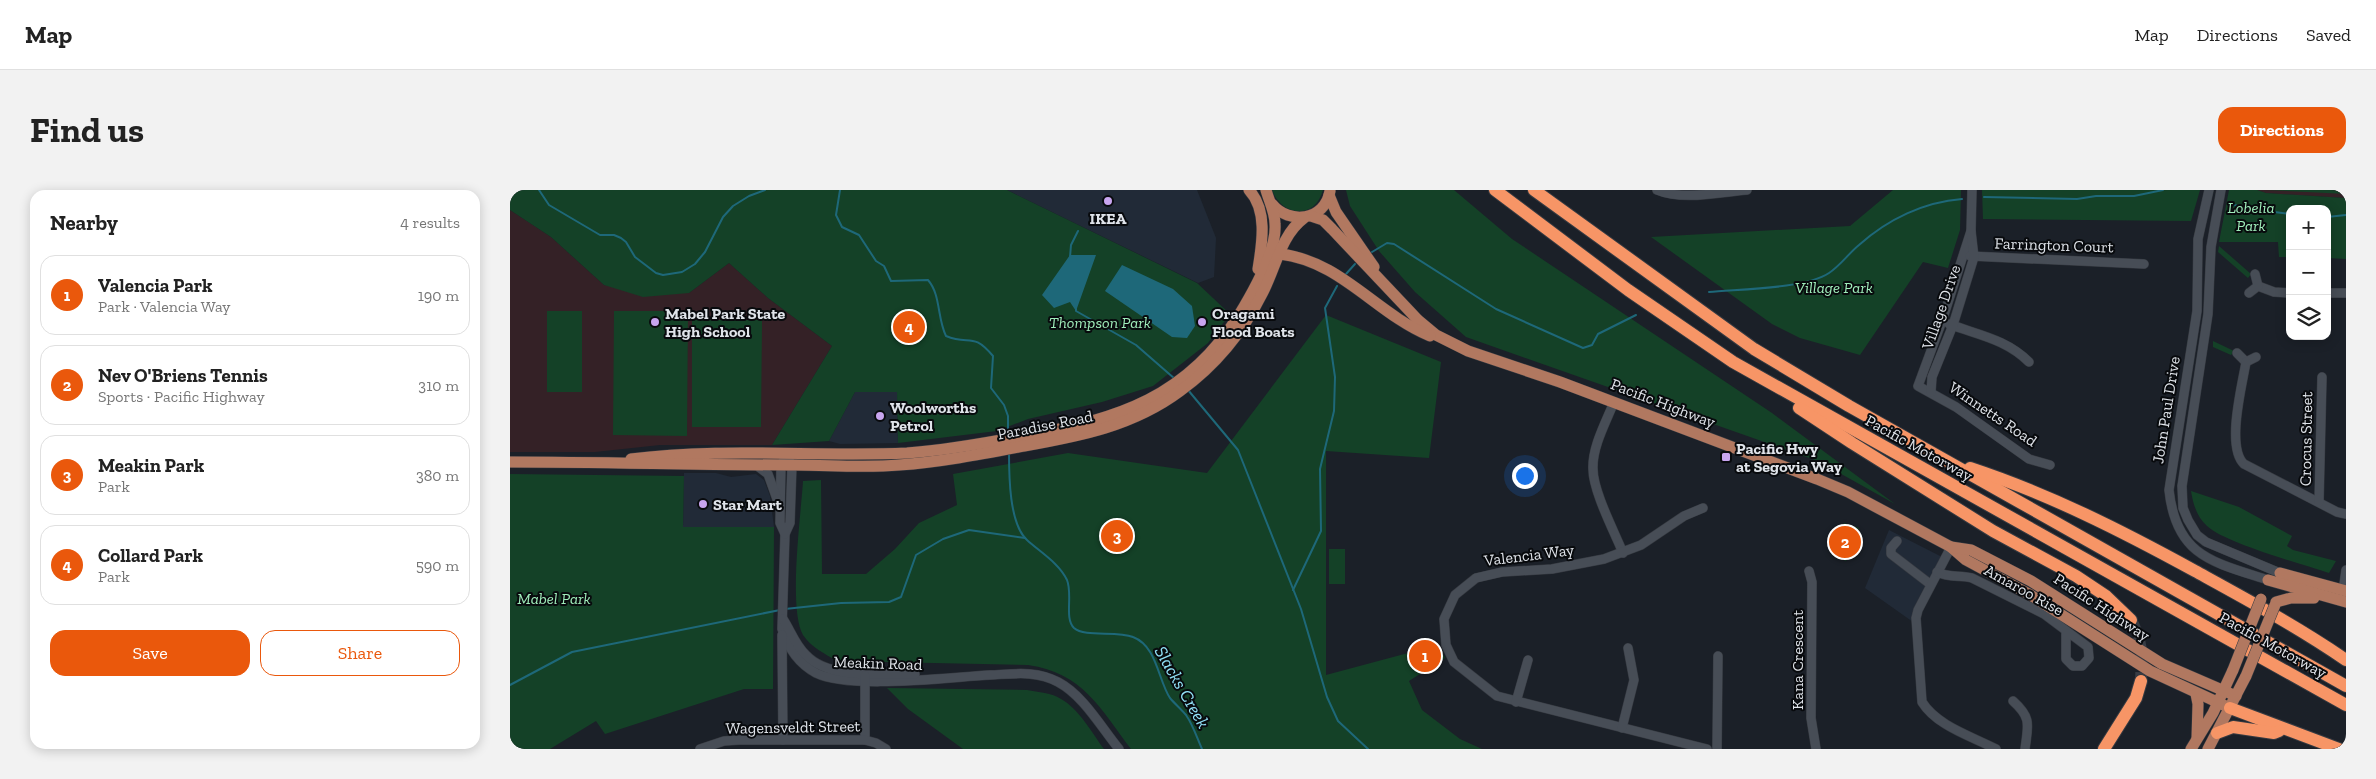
<!DOCTYPE html>
<meta charset="utf-8">
<style>
:root{--surface:#fff;--page:#f2f2f2;--text:#222;--muted:#767676;--line:#e0e0e0;--accent:#ea580c}
body{margin:0;font-family:"Zilla Slab",serif;background:var(--page);color:var(--text)}
.controls{position:absolute;right:15px;top:15px;display:grid;overflow:hidden;border-radius:10px;box-shadow:0 2px 12px #0003}
.controls button{width:45px;height:45px;display:grid;place-items:center;padding:0;border:0;border-bottom:1px solid var(--line);background:var(--surface);color:var(--text);font:25px sans-serif}
.you{position:absolute;left:1014px;top:285px;width:18px;height:18px;margin:-12px;border:4px solid #fff;border-radius:50%;background:#1a73e8;box-shadow:0 0 0 8px #1a73e833}
.badge{display:grid;place-items:center;width:32px;height:32px;border-radius:50%;background:var(--accent);color:#fff;font-size:16px;font-weight:700}
.pin{position:absolute;translate:-50% -50%;border:2px solid #fff;box-shadow:0 1px 5px #0006}
.list{margin:0;padding:0;list-style:none}
h2{display:flex;justify-content:space-between;align-items:center;height:65px;margin:0;padding:0 20px;font-size:21px}
h2 small{font-size:16px;font-weight:400;color:var(--muted)}
.list li{display:grid;grid-template-columns:32px 1fr auto;gap:15px;align-items:center;box-sizing:border-box;height:80px;margin:0 10px 10px;padding:0 10px;border:1px solid var(--line);border-radius:15px}
.list b{display:block;font-size:19px;white-space:nowrap}
.list p{margin:0;font-size:16px;white-space:nowrap;color:var(--muted)}
.list em{font-size:16px;font-style:normal;color:var(--muted)}
.actions{display:flex;gap:10px;padding:15px 20px}
.actions a{flex:1;padding:11px 0;border:1px solid var(--accent);border-radius:15px;text-align:center;font-size:18px;color:var(--accent)}
.actions .main{background:var(--accent);color:#fff}
.icon{flex:none;width:28px;height:28px;fill:none;stroke:currentColor;stroke-width:2;stroke-linecap:round;stroke-linejoin:round}
.map{position:relative;flex:none;width:1836px;height:559px;overflow:hidden;border-radius:15px}
header{display:flex;align-items:center;gap:30px;box-sizing:border-box;height:70px;padding:0 25px;background:var(--surface);border-bottom:1px solid var(--line)}
header strong{font-size:24px}
nav{display:flex;gap:28px;margin-inline-start:auto;font-size:18px}
.intro{display:flex;align-items:center;justify-content:space-between;box-sizing:border-box;height:120px;padding:0 30px}
h1{margin:0;font-size:35px}
.button{padding:12px 22px;border-radius:15px;background:var(--accent);color:#fff;font-size:18px;font-weight:700}
main{display:flex;gap:30px;padding:0 30px}
aside{flex:1;background:var(--surface);border-radius:15px;box-shadow:0 2px 12px #0003}
.map>svg:first-child{display:block}
.built{fill:#212a37}
.education{fill:#342126}
.green{fill:#144127}
.water{fill:#1e6879}
.lines{fill:none;stroke-linecap:round;stroke-linejoin:round}
.stream{stroke:#1e6879;stroke-width:2}
.highway-tunnel{stroke:#393d45;stroke-width:12;stroke-dasharray:12 6;stroke-linecap:butt}
.minor-casing{stroke:#363a41;stroke-width:10}
.major-casing{stroke:#363a41;stroke-width:12}
.highway-casing{stroke:#363a41;stroke-width:14}
.minor{stroke:#474d56;stroke-width:9}
.major{stroke:#b17860;stroke-width:11}
.highway{stroke:#f79566;stroke-width:12}
.major-bridge-casing{stroke:#363a41;stroke-width:12;stroke-linecap:butt}
.major-bridge{stroke:#b17860;stroke-width:11}
.poi-dot{fill:#c8a5ef;stroke:#080a0d;stroke-width:2}
.labels{text-anchor:middle;dominant-baseline:central;stroke-width:4;stroke-linejoin:round;paint-order:stroke}
.park-label{font-size:16px;font-style:italic;fill:#a0eebb;stroke:#080a0d}
.poi-label{font-size:16px;font-weight:bold;fill:#e0e4ea;stroke:#080a0d;text-anchor:start}
.street-label{font-size:16px;fill:#e0e4ea;stroke:#080a0d}
.water-label{font-size:18px;font-style:italic;fill:#91e1f7;stroke:#080a0d}
</style>
<header>
<strong>Map</strong>
<nav><a>Map</a><a>Directions</a><a>Saved</a></nav>
</header>
<div class="intro"><h1>Find us</h1><a class="button">Directions</a></div>
<main>
<aside>
<h2>Nearby<small>4 results</small></h2>
<ul class="list">
<li><span class="badge">1</span><div><b>Valencia Park</b><p>Park · Valencia Way</p></div><em>190 m</em></li>
<li><span class="badge">2</span><div><b>Nev O'Briens Tennis</b><p>Sports · Pacific Highway</p></div><em>310 m</em></li>
<li><span class="badge">3</span><div><b>Meakin Park</b><p>Park</p></div><em>380 m</em></li>
<li><span class="badge">4</span><div><b>Collard Park</b><p>Park</p></div><em>590 m</em></li>
</ul>
<div class="actions"><a class="main">Save</a><a>Share</a></div>
</aside>
<div class="map">
<svg width="1836" height="559" viewBox="0 0 1836 559">
<rect width="100%" height="100%" fill="#1b2028"/>
<g class="built">
<polygon points="497,0 687,0 706,48 704,87 688,93"/>
<polygon points="345,202 387,202 388,253 330,254 319,251"/>
<polygon points="174,283 206,283 221,287 246,284 254,290 260,306 264,337 173,337"/>
<polygon points="1379,340 1432,367 1409,408 1403,432 1355,398"/>
</g>
<g class="education">
<polygon points="1747,0 1836,0 1836,8 1756,3"/>
<polygon points="0,20 41,47 94,95 179,103 219,73 258,108 322,156 262,255 150,255 85,262 0,262"/>
</g>
<g class="green">
<polygon points="0,0 497,0 687,93 720,124 698,153 643,196 592,212 518,229 487,241 388,253 387,202 345,202 319,251 262,255 322,156 258,108 219,73 179,103 133,107 94,95 41,47 0,20"/>
<path d="M762 0H813C805 30 772 27 762 0Z"/>
<polygon points="836,0 944,0 1002,49 1262,223 1385,314 1308,271 956,147 905,102 869,61 840,16"/>
<polygon points="1383,0 1451,0 1450,40 1438,78 1413,72 1350,165 1290,148 1262,134 1141,47 1340,36"/>
<polygon points="1472,0 1690,0 1681,31 1473,29"/>
<polygon points="1719,0 1747,0 1756,3 1836,8 1836,69 1817,68 1817,19 1780,19 1780,67 1769,67 1768,52 1709,52"/>
<polygon points="1756,0 1836,0 1836,4"/>
<polygon points="1709,56 1741,84 1738,88 1708,62"/>
<rect x="37" y="121" width="35" height="81"/>
<polygon points="104,121 178,121 177,246 103,245"/>
<path d="M816 125 931 172 919 268 816 261V485L928 455 935 468 899 491 912 520 950 549 972 559H621C590 518 573 483 518 475L327 471C315 464 301 457 293 445 278 418 291 325 293 291L311 290 312 384H356L385 359 409 333 447 315 443 284 558 263 697 283Z"/>
<polygon points="182,130 252,130 251,237 182,237"/>
<polygon points="1703,151 1724,161 1721,165 1703,157"/>
<polygon points="0,284 174,286 173,337 264,337 263,499 234,499 95,544 86,531 40,559 0,559"/>
<path d="M1681 301 1729 317 1782 346 1777 356 1783 360 1826 371 1819 383C1792 374 1715 353 1697 336 1687 327 1683 314 1681 301Z"/>
<polygon points="1334,333 1349,338 1336,371 1322,365"/>
<rect x="819" y="359" width="16" height="35"/>
<path d="M377 498 517 500C528 502 542 503 551 509 569 519 582 543 594 559H453L398 519Z"/>
</g>
<g class="water">
<polygon points="560,65 586,65 566,121 560,112 544,118 532,105"/>
<polygon points="612,75 663,99 682,116 685,136 677,148 662,147 595,101"/>
</g>
<g class="lines">
<g class="stream">
<polyline points="29,0 39,15 90,45 104,45 111,48 116,52 125,67 146,83 153,85 172,82 185,74 195,62 213,27 223,16 239,6 255,0"/>
<path d="M330 0 326 25 332 37 349 45 366 71 374 76 381 91 418 90C431 105 427 128 436 146 460 156 462 141 483 166L481 198 494 215 498 226V245"/>
<polyline points="1474,7 1567,9 1586,6 1624,6 1653,0"/>
<polyline points="1718,13 1734,18 1780,24"/>
<polyline points="1817,27 1836,25"/>
<polyline points="862,62 877,53 884,54 986,119 1073,158 1082,155 1088,144 1126,125"/>
<polyline points="560,67 561,55 568,41"/>
<polyline points="836,84 845,74"/>
<path d="M1199 102C1229 99 1295 99 1319 83 1330 76 1339 63 1349 55 1378 29 1414 12 1452 9"/>
<polyline points="566,119 566,121 626,155 665,189"/>
<polyline points="678,200 728,260 791,419 817,507 828,531 858,559"/>
<path d="M499 262C499 284 499 334 517 350 530 362 549 373 557 390 563 405 554 428 564 438 575 448 607 440 623 447 647 456 648 490 660 508 665 514 671 519 676 525 683 535 687 548 692 559"/>
<polyline points="783,400 811,341 810,279 824,221 825,187 815,118 827,96"/>
<polyline points="275,419 331,413 379,412 391,407 406,365 433,349 459,340 515,348"/>
<polyline points="0,495 62,462 270,420"/>
</g>
<path class="highway-tunnel" d="M1621 430C1633 453 1632 467 1631 491"/>
<g class="minor-casing">
<g id="minor">
<path d="M1147 0C1173 11 1210 2 1237 0"/>
<path d="M1699 0 1688 49 1687 121 1659 300C1666 366 1702 372 1758 390"/>
<polyline points="1711,0 1701,57 1698,124 1672,296 1673,318 1678,330 1687,345 1696,352 1770,383"/>
<polyline points="1461,41 1432,131 1408,196 1446,217 1519,269 1540,275"/>
<polyline points="1460,66 1634,74"/>
<polyline points="1748,96 1764,102 1780,103"/>
<polyline points="1739,103 1748,96 1745,84"/>
<polyline points="1817,103 1836,103"/>
<path d="M1439 134C1468 145 1496 149 1519 172"/>
<polyline points="1727,163 1736,172 1746,167"/>
<path d="M1736 172C1732 196 1716 257 1734 274L1827 322 1836 324"/>
<polyline points="1421,202 1422,187 1443,135 1464,67 1461,41 1462,0"/>
<path d="M1104 212C1096 232 1082 257 1083 279 1083 301 1104 341 1113 363"/>
<path d="M276 265 282 275 280 333 275 344 272 439C278 458 289 474 306 483 340 500 440 487 480 485 503 484 526 480 548 492 573 505 591 537 609 559"/>
<polyline points="274,269 271,275 270,333 275,344"/>
<polyline points="246,275 258,284 268,312"/>
<polyline points="1809,312 1812,187"/>
<polyline points="1193,318 1174,326 1131,355 1094,369 1042,379 992,382 966,388 945,405 934,429 936,455 944,472 987,506 1197,559"/>
<polyline points="1387,351 1381,358 1381,364 1420,394"/>
<path d="M1441 357 1408 420 1406 428 1412 512C1427 536 1461 546 1486 559"/>
<polyline points="1299,381 1302,392 1301,528 1306,559"/>
<path d="M1427 382C1439 388 1449 385 1462 388L1534 424 1578 457 1579 468 1572 476H1563L1556 469V441"/>
<polyline points="1833,401 1836,380"/>
<path d="M273 429C281 441 285 455 296 465 319 490 372 483 405 484"/>
<polyline points="272,445 273,550"/>
<path d="M1503 511C1522 528 1518 535 1515 559"/>
<polyline points="1006,512 1018,470"/>
<polyline points="1112,538 1124,490 1118,458"/>
<polyline points="355,550 355,486"/>
<polyline points="190,559 214,551 229,550 355,550 366,553 376,559"/>
<polyline points="1207,559 1208,466"/>
</g>
</g>
<g class="major-casing">
<g id="major">
<path d="M739 0C758 20 752 54 748 79"/>
<polyline points="819,5 826,22 864,77"/>
<path d="M762 14C779 35 815 31 820 1"/>
<polyline points="801,26 813,30 822,39 908,130 926,145 958,161 1050,192 1307,289 1338,302 1441,357 1456,370 1519,404 1640,481 1720,518"/>
<path d="M770 64C831 71 865 123 920 146"/>
<path d="M121 269C212 257 305 267 397 263 437 260 477 253 518 245 609 229 677 207 729 125 743 102 767 61 765 34 765 22 759 11 756 0"/>
<path d="M0 272C95 272 190 275 285 275 319 275 354 278 389 275 431 272 472 264 514 256 570 246 623 236 670 201 706 175 733 142 753 102 766 77 771 45 794 28"/>
<polyline points="1441,357 1461,360 1521,391 1652,474 1726,506"/>
<polyline points="1770,383 1836,401"/>
<polyline points="1758,390 1836,412"/>
<polyline points="1766,412 1781,408 1804,408"/>
<polyline points="1686,504 1688,514 1687,548"/>
<polyline points="1681,559 1703,523 1723,480"/>
<polyline points="1698,559 1736,486"/>
</g>
</g>
<g class="highway-casing">
<g id="highway">
<polyline points="985,0 1118,100 1223,172 1836,515"/>
<polyline points="1024,0 1244,159 1339,216 1836,496"/>
<polyline points="1289,218 1342,253 1483,341 1566,386 1596,406 1621,430"/>
<path d="M1460 278C1539 304 1612 341 1685 381 1736 409 1788 437 1836 470"/>
<polyline points="1720,518 1829,559"/>
<polyline points="1707,543 1723,537 1764,543 1769,541"/>
<polyline points="1594,559 1626,508 1631,491"/>
</g>
</g>
<use href="#minor" class="minor"/>
<use href="#major" class="major"/>
<use href="#highway" class="highway"/>
<g class="major-bridge-casing">
<g id="major-bridge">
<polyline points="1723,480 1751,409"/>
<polyline points="1736,486 1765,415"/>
</g>
</g>
<use href="#major-bridge" class="major-bridge"/>
</g>
<g class="poi-dot">
<circle cx="598" cy="11" r="5"/>
<circle cx="145" cy="132" r="5"/>
<circle cx="692" cy="132" r="5"/>
<circle cx="370" cy="226" r="5"/>
<rect x="1211" y="262" width="10" height="10" rx="2.5"/>
<circle cx="193" cy="314" r="5"/>
</g>
<g class="labels">
<g class="park-label">
<text x="1741" y="17">Lobelia<tspan x="1741" dy="18">Park</tspan></text>
<text x="1324" y="97">Village Park</text>
<text x="590" y="132">Thompson Park</text>
<text x="44" y="408">Mabel Park</text>
</g>
<g class="poi-label">
<text x="598" y="28" text-anchor="middle">IKEA</text>
<text x="155" y="123">Mabel Park State<tspan x="155" dy="18">High School</tspan></text>
<text x="702" y="123">Oragami<tspan x="702" dy="18">Flood Boats</tspan></text>
<text x="380" y="217">Woolworths<tspan x="380" dy="18">Petrol</tspan></text>
<text x="1226" y="258">Pacific Hwy<tspan x="1226" dy="18">at Segovia Way</tspan></text>
<text x="203" y="314">Star Mart</text>
</g>
<g class="street-label">
<text transform="translate(1544 55) rotate(2)">Farrington Court</text>
<text transform="translate(1431 117) rotate(-71)">Village Drive</text>
<text transform="translate(1153 213) rotate(21)">Pacific Highway</text>
<text transform="translate(1656 220) rotate(-81)">John Paul Drive</text>
<text transform="translate(1483 224) rotate(34)">Winnetts Road</text>
<text transform="translate(535 235) rotate(-11)">Paradise Road</text>
<text transform="translate(1796 249) rotate(-89)">Crocus Street</text>
<text transform="translate(1409 258) rotate(29)">Pacific Motorway</text>
<text transform="translate(1019 365) rotate(-7)">Valencia Way</text>
<text transform="translate(1514 400) rotate(29)">Amaroo Rise</text>
<text transform="translate(1592 417) rotate(33)">Pacific Highway</text>
<text transform="translate(1763 455) rotate(29)">Pacific Motorway</text>
<text transform="translate(1287 470) rotate(-90)">Kana Crescent</text>
<text transform="translate(368 473) rotate(2)">Meakin Road</text>
<text transform="translate(283 537) rotate(-1)">Wagensveldt Street</text>
</g>
<g class="water-label">
<text transform="translate(672 497) rotate(60)">Slacks Creek</text>
</g>
</g>
</svg>
<div class="controls">
<button>+</button>
<button>−</button>
<button><svg class="icon" aria-label="layers" viewBox="0 0 24 24"><path d="M12 4l9 5-9 5-9-5zM3 14l9 5 9-5"/></svg></button>
</div>
<div class="you"></div>
<div class="pin badge" style="left:915px;top:466px">1</div>
<div class="pin badge" style="left:1335px;top:352px">2</div>
<div class="pin badge" style="left:607px;top:346px">3</div>
<div class="pin badge" style="left:399px;top:137px">4</div>
</div>
</main>
